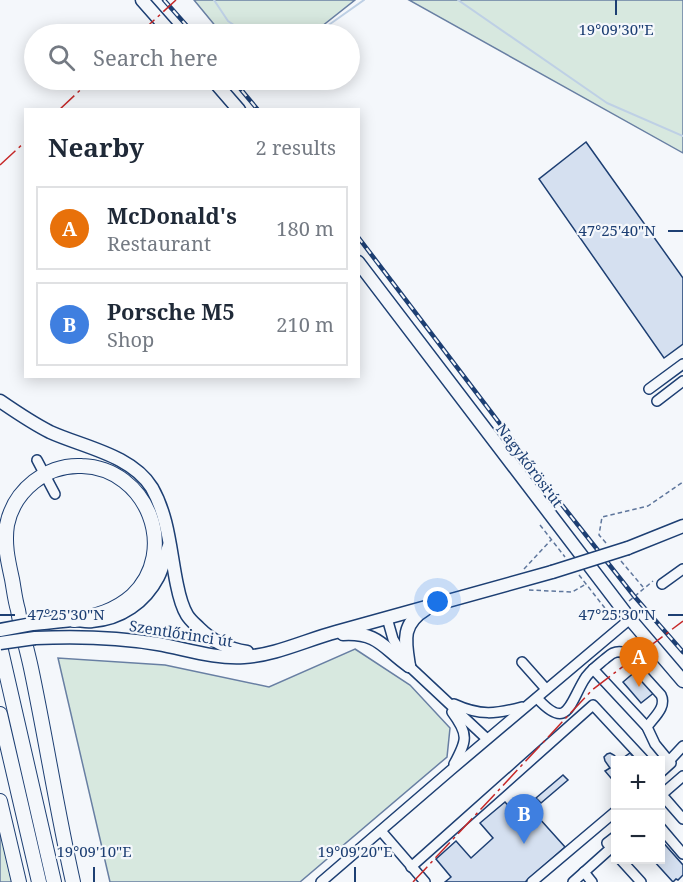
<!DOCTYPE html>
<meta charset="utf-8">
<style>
:root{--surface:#fff;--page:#f6f6f7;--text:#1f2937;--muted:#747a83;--line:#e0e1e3;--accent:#2563eb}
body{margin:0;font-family:"Noto Serif",serif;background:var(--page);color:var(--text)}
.controls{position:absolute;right:18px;bottom:18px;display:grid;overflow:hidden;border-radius:0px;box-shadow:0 3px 15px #0003}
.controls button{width:54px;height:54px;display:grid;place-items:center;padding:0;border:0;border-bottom:2px solid var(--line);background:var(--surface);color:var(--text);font:30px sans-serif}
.you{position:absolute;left:438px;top:602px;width:21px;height:21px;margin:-15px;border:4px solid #fff;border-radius:50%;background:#1a73e8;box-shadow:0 0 0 9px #1a73e833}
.badge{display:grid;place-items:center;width:39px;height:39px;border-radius:50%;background:var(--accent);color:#fff;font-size:20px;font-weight:700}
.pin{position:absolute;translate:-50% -50px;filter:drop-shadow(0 2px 3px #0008)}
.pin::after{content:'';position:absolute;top:32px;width:21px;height:18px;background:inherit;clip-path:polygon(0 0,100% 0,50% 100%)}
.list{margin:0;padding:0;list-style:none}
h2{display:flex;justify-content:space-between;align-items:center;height:78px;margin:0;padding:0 24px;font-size:26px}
h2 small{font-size:20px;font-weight:400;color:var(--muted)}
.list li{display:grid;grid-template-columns:39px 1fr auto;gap:18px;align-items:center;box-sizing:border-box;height:84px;margin:0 12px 12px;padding:0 12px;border:2px solid var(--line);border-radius:0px}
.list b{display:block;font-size:22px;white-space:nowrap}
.list p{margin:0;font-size:20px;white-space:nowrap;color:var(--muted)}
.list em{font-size:20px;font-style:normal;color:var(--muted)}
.icon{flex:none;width:33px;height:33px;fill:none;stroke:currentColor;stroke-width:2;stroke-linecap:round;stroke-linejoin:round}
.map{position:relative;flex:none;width:683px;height:882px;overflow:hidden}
.search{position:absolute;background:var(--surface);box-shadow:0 3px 15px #0003;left:24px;top:24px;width:336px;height:66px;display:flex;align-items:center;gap:15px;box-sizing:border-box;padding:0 21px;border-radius:33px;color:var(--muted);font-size:22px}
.panel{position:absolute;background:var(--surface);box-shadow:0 3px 15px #0003;left:24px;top:108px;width:336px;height:270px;border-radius:0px}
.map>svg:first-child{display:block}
.green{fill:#d7e8df;stroke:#687fa3;stroke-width:1.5}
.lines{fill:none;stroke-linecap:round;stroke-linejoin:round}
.stream{stroke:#bed0e5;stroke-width:2}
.building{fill:#d5e0f0;stroke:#1d3f73;stroke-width:1.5}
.minor-casing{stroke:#1d3f73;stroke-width:12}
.major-casing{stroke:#1d3f73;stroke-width:15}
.highway-casing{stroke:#1d3f73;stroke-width:16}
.path{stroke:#5e769c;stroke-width:1.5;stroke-dasharray:4.5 3;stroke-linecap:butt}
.minor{stroke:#f4f7fb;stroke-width:9}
.major{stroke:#f4f7fb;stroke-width:12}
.highway{stroke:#f4f7fb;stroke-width:14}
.rail-casing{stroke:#1d3f73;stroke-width:4.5}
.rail{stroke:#f4f7fb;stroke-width:2;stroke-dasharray:7;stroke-linecap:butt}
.major-bridge-casing{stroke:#1d3f73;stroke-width:15;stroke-linecap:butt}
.major-bridge{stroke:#f4f7fb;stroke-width:12}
.power{stroke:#c62828;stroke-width:1.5;stroke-dasharray:21 4.5 3 4.5;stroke-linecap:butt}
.ticks{fill:none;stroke:#1d3f73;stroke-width:2}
.labels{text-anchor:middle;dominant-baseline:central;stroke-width:4.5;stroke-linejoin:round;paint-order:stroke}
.street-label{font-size:15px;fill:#1d3f73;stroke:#f4f7fb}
.ticks-label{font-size:15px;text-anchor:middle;fill:#1d3f73;stroke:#f4f7fb;stroke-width:4.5;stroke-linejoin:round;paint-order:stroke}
</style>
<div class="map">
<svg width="683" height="882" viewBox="0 0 683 882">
<rect width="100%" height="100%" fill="#f4f7fb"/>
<g class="green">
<polygon points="194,0 355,0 312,34 222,34"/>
<polygon points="409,0 683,0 683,153"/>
<polygon points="355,649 410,685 450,728 447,757 300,882 110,882 58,658 165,665 269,687"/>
<polygon points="0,829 12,882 0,882"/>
</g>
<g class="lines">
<g class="stream">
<polyline points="214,0 228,21 247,34"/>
<polyline points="458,0 607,103 683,136"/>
<polyline points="308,34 323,29 364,0"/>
</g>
</g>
<g class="building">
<polygon points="586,142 683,278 683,344 664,358 539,179"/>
<polygon points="636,671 655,692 641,703 623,682"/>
<polygon points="610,753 614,755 619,760 616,760 616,784 605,771 610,768 605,761 604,757 607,754"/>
<polygon points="630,753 637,760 620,760"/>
<polygon points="563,775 568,780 541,803 536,798"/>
<polygon points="505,802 519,818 530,808 565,847 525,882 445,882 451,877 436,859 456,841 471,858 493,838 480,823"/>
<polygon points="660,839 683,865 683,875 678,880 676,879 673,882 653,860 660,860"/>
</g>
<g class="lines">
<g class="minor-casing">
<g id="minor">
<polyline points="649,389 683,364"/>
<polyline points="657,401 683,381"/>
<polyline points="37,460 55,494"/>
<polyline points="662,584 683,569"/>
<polyline points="387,618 393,639 409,666 487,739"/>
<polyline points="522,662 546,689"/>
<polyline points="593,669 647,727 655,744 669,761 683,746"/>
<path d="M537 698C567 731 569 705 584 680 589 671 598 665 605 659 611 654 614 651 622 652L661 695C667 707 654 717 647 727"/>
<path d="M454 704C480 716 496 714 522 707"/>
<path d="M452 712C469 735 467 740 454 764"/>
<polyline points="660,773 671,763"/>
<polyline points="662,795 683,819"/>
<polyline points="660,796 683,776"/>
<polyline points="660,827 683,854"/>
<polyline points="381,831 425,882"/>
<polyline points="621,860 641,882"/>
<polyline points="411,867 593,705 644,760"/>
<polyline points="584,872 592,882"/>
<polyline points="321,882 451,770 630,619"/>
<polyline points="532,882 616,811"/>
<polyline points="573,882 611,848 607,843 616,836"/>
</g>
</g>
<g class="major-casing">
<g id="major">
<polyline points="142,0 172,34"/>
<polyline points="213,80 239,110"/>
<polyline points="358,262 630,619 683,681"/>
<path d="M0 401C16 412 32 423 50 432 83 447 132 455 152 488 169 518 170 552 177 585 179 595 181 605 187 615 190 620 195 624 199 628 212 641 228 649 247 652"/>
<polyline points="628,548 683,526"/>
<path d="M32 624C46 623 60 621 74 620 80 620 86 622 92 621 121 619 145 602 158 577 163 567 165 556 169 546"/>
<path d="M343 634C379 632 383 648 409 666"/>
<path d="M35 638C77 636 117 637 158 644 186 649 215 659 244 657 276 655 306 640 336 632 408 612 480 592 552 572"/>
<path d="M409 666C405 641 401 624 426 609"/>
</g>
</g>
<g class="highway-casing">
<g id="highway">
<polyline points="0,646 54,882"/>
<polyline points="0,714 39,882"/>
<polyline points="0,801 19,882"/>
<path d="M73 882C57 811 46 739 31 668 27 649 21 630 18 610 15 600 14 590 12 579 8 561 4 544 7 525 14 490 47 464 82 466 147 468 180 551 132 596 115 611 96 616 74 620"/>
</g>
</g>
<g class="path">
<polyline points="540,525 565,557"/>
<polyline points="606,543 599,535 602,517 648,506 683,482"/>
<polyline points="621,561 643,587"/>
<polyline points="524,569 551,540"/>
<polyline points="579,575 615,621"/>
<polyline points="529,590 572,592 586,584"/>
<polyline points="629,601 653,581"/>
</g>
<use href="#minor" class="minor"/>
<use href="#major" class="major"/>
<use href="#highway" class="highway"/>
<g class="rail-casing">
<g id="rail">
<polyline points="164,0 194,34"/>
<polyline points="233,80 258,110"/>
<polyline points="358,237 551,491 634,596 683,652"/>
</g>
</g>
<use href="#rail" class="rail"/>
<g class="major-bridge-casing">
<g id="major-bridge">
<polyline points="552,572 628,548"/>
<polyline points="0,630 32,624"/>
<polyline points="0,643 35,638"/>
</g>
</g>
<use href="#major-bridge" class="major-bridge"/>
<g class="power">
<polyline points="139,34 176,0"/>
<polyline points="59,110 91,80"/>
<polyline points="0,165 26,141"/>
<polyline points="413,882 592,690 683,621"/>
</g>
</g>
<path class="ticks" d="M616 0V15M668 231H683M0 615H15M668 615H683M94 867V882M355 867V882"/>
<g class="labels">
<g class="street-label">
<text transform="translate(530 465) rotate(53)">Nagykőrösi út</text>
<text transform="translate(181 633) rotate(9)">Szentlőrinci út</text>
</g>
</g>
<g class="ticks-label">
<text x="616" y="35">19°09'30"E</text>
<text x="617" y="236">47°25'40"N</text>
<text x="66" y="620">47°25'30"N</text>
<text x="617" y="620">47°25'30"N</text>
<text x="94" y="857">19°09'10"E</text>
<text x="355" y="857">19°09'20"E</text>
</g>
</svg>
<div class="controls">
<button>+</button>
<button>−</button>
</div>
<div class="you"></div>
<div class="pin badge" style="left:639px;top:687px;background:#e8710a">A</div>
<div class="pin badge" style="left:524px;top:844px;background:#3f7fe0">B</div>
<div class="search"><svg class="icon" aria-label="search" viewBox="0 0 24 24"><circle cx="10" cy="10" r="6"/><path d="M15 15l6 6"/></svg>Search here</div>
<section class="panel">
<h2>Nearby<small>2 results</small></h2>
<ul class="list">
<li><span class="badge" style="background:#e8710a">A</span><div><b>McDonald's</b><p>Restaurant</p></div><em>180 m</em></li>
<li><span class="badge" style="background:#3f7fe0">B</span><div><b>Porsche M5</b><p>Shop</p></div><em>210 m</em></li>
</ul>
</section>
</div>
